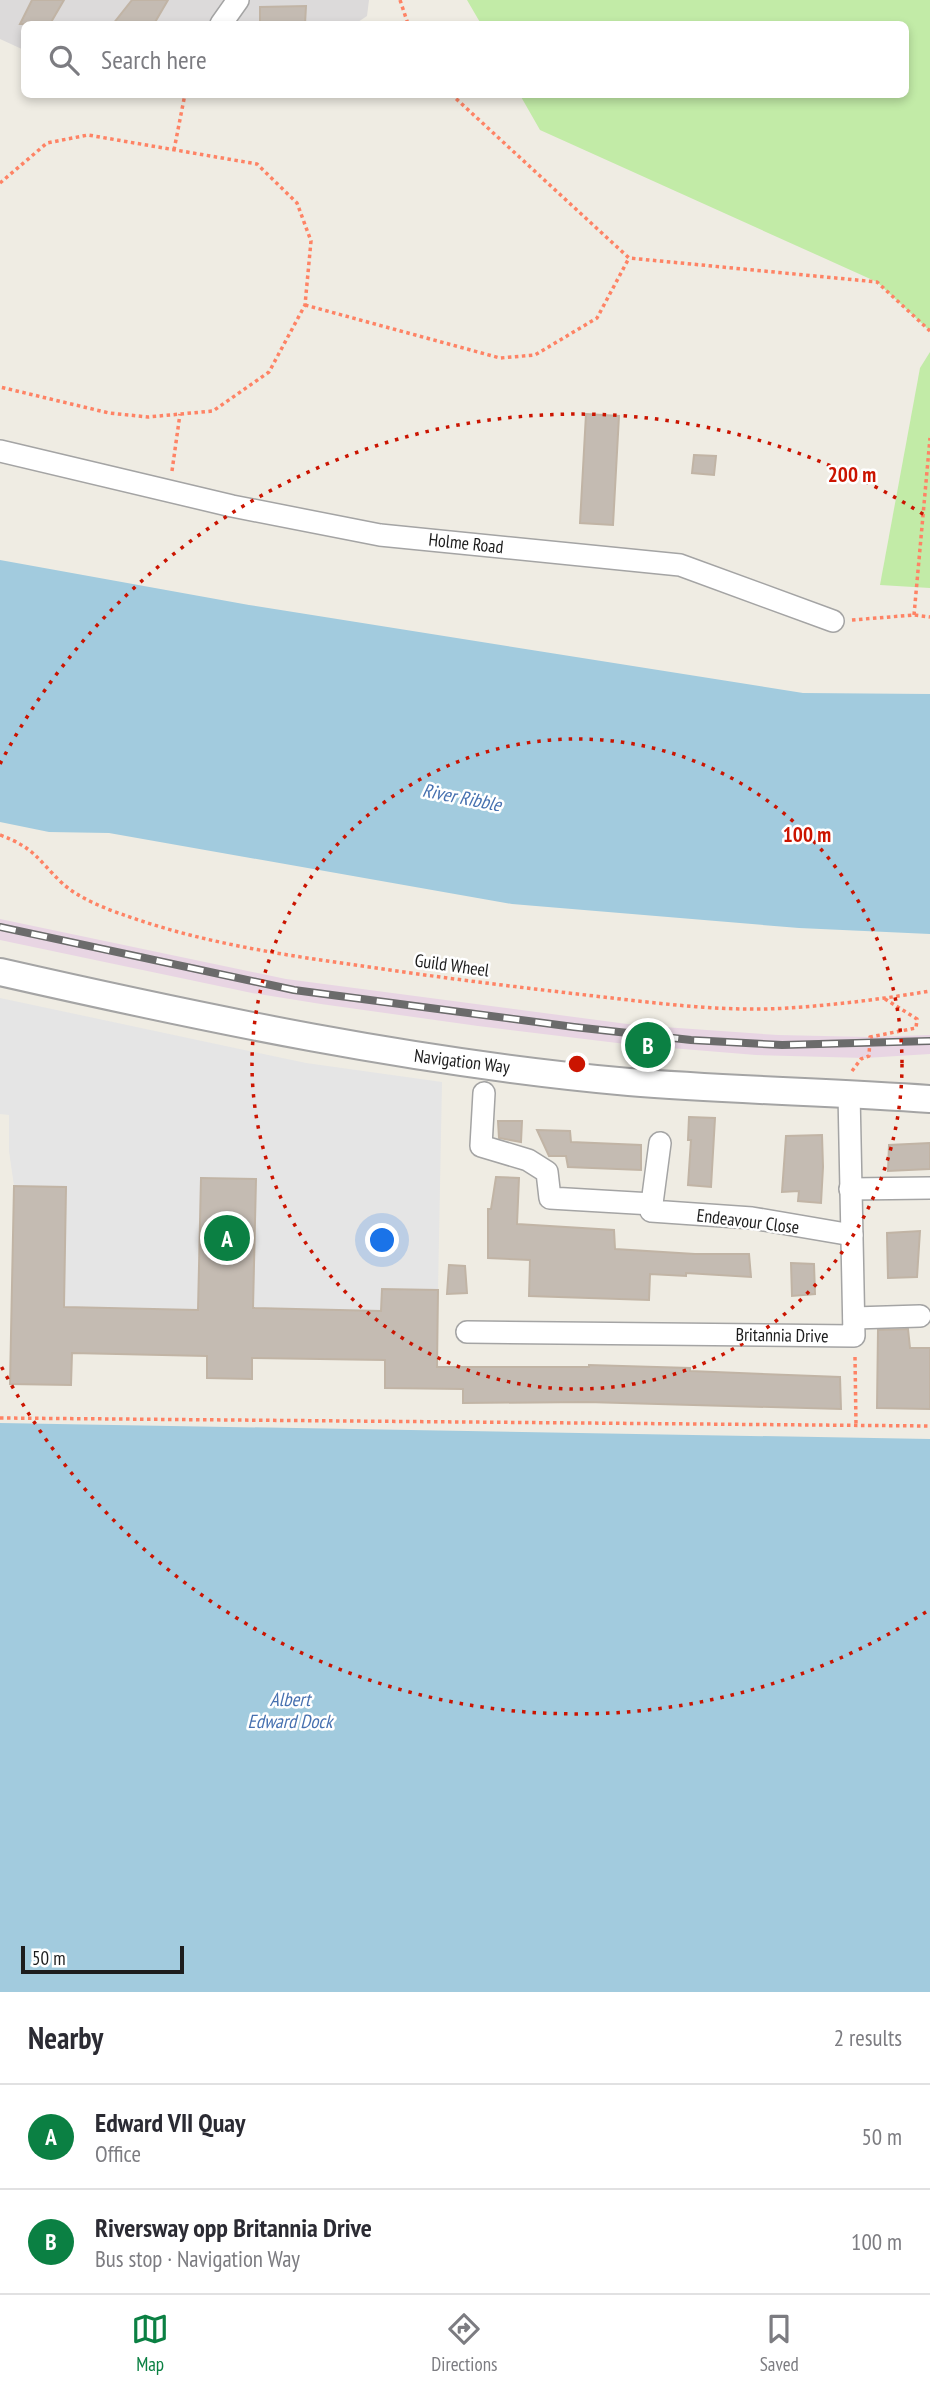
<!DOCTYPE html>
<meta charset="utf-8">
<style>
:root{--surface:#fff;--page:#f7f7f7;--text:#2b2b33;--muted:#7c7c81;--line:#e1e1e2;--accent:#0b8043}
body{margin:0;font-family:"PT Sans Narrow",sans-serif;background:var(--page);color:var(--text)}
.scale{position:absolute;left:21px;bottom:18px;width:163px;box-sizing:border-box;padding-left:7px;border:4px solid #1d1d1d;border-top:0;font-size:19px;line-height:24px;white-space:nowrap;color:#1d1d1d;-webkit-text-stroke:5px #fff;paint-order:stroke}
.you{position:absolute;left:383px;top:1241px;width:24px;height:24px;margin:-18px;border:5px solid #fff;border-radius:50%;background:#1a73e8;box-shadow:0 0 0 10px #1a73e833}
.badge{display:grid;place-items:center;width:46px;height:46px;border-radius:50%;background:var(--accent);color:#fff;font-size:23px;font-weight:700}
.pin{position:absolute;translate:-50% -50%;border:4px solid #fff;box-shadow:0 2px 7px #0006}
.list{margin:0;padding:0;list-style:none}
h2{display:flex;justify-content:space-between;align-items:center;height:91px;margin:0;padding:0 28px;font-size:30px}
h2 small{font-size:23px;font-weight:400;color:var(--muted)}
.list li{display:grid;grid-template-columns:46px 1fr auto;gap:21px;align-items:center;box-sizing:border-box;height:105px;padding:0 28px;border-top:2px solid var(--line)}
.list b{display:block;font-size:26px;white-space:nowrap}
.list p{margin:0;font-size:23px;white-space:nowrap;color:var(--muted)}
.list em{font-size:23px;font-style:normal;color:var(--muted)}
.icon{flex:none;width:38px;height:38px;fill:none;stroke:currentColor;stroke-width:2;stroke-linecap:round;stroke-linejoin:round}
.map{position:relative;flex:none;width:930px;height:1992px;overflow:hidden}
.search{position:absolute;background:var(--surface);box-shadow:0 4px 10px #0003;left:21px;right:21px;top:21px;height:77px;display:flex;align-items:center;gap:18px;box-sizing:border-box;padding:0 24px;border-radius:10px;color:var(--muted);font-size:26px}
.sheet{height:301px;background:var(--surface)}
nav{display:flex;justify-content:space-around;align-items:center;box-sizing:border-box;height:98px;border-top:2px solid var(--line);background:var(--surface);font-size:19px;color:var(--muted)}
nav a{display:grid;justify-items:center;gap:4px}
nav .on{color:var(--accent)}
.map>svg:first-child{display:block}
.residential{fill:#dcdada}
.industrial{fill:#e8d5e3}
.grass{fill:#c2eba7}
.parking{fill:#e5e5e5}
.water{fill:#a2cbde}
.building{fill:#c4bbb2;stroke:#c1b4a5;stroke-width:2}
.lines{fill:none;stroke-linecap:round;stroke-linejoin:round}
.minor-casing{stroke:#a4a4a4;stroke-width:24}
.tertiary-casing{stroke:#a4a4a4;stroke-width:30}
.path{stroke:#fe8365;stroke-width:3.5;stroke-dasharray:3.5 3.5;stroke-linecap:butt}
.minor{stroke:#fff;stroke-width:21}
.tertiary{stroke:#fff;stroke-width:26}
.rail-casing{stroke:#6b6b6b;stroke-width:8}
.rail{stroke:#fff;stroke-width:5;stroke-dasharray:16;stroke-linecap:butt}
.ring{fill:none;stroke:#cb1400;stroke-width:3.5;stroke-dasharray:3.5 7}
.labels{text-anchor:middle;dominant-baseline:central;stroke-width:5;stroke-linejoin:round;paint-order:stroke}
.street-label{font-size:18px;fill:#1d1d1d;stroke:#fff}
.water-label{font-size:19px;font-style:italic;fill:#4771b0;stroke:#fff}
.centre{fill:#cb1400;stroke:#fff;stroke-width:3.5}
.ring-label{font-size:21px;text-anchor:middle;font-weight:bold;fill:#cb1400;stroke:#fff;stroke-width:5;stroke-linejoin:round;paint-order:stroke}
</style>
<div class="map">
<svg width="930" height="1992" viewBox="0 0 930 1992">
<rect width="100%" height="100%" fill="#efece3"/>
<polygon class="residential" points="0,0 369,0 367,16 355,24 24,24 24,50 0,39"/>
<polygon class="industrial" points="0,919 286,979 635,1025 778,1035 870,1037 930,1035 930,1054 865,1058 756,1055 634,1045 478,1026 321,1004 252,993 0,940"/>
<g class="grass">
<polygon points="467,0 930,0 930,331 877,282 540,130 520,95 906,94 906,24 481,24"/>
<polygon points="930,352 930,588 880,585 920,368"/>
</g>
<polygon class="parking" points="0,998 306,1063 442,1082 438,1290 382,1289 381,1311 253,1308 256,1179 202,1178 198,1310 64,1307 66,1188 14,1186 9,1151 9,1115 0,1114"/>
<g class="water">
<polygon points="0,560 249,605 803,693 930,694 930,934 799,928 512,904 109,833 49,832 0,822"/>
<polygon points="0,1423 930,1439 930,1992 0,1992"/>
</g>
<g class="building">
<polygon points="32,0 64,0 50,24 20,24"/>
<polygon points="132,0 168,0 154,24 113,24"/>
<polygon points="306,6 305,24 260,24 260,7"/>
<polygon points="586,414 619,416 613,525 580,523"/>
<polygon points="694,455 716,456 714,475 692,473"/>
<polygon points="689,1117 715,1118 711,1187 688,1185 691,1140 688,1140"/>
<polygon points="498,1121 522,1121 521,1142 499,1138"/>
<polygon points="537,1130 570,1131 571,1142 641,1145 641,1170 568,1167 566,1156 549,1156"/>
<polygon points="822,1135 823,1167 821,1203 798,1201 799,1191 782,1192 786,1136"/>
<polygon points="930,1143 930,1169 888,1171 889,1145"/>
<polygon points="496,1177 519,1178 517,1224 614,1230 615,1249 695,1254 749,1254 751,1277 686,1273 686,1276 650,1274 649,1300 529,1296 530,1260 488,1258 488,1209 491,1209"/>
<polygon points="201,1178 256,1179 253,1308 381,1311 382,1289 438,1290 437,1367 589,1367 589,1365 690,1368 690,1371 840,1377 841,1409 587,1402 463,1403 463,1389 385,1388 385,1360 252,1358 252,1379 207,1378 207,1356 72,1353 71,1385 10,1384 14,1186 66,1187 64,1307 198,1310"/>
<polygon points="920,1231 917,1277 888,1278 887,1233"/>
<polygon points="791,1263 814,1264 815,1294 792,1296"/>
<polygon points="449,1265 465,1266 467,1293 447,1294"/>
<polygon points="908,1329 910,1348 930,1348 930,1409 877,1408 878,1330"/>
</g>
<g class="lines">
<g class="minor-casing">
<g id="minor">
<polyline points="221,24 238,0"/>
<polyline points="0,451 232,506 380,535 680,565 833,621"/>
<polyline points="484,1093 481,1146 528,1160 547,1172 550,1198 652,1204"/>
<polyline points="660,1143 651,1211 752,1218 852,1235"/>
<polyline points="850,1189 930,1188"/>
<polyline points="854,1318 920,1316"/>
<polyline points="467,1332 854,1336 849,1093"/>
</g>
</g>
<g class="tertiary-casing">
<path id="tertiary" d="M0 972C207 1019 417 1063 629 1082 729 1090 830 1092 930 1099"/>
</g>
<g class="path">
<polyline points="400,0 408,24"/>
<polyline points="451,94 629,258 877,282 930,331"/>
<polyline points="174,150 185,94"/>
<polyline points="0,183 47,143 88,135 257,164 297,203 311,241 305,305 269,372 213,411 148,417 109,413 0,387"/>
<polyline points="305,305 500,358 535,355 597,318 629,258"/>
<polyline points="172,471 180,414"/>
<polyline points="914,615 930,438"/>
<polyline points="852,620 914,615 930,617"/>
<path d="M0 835C35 848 37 859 62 883 78 898 106 909 127 916 214 947 307 958 397 971 466 981 534 989 603 997 664 1004 726 1012 788 1008 835 1005 883 999 930 991"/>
<polyline points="852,1071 861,1059 869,1056 870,1037 916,1028 917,1019 885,999"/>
<polyline points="855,1357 856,1425"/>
<polyline points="0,1418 930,1426"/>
</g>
<use href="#minor" class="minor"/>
<use href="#tertiary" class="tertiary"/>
<g class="rail-casing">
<polyline id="rail" points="0,927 294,990 574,1027 691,1040 782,1045 930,1041"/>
</g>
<use href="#rail" class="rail"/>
</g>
<g class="ring">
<circle cx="577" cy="1064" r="325"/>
<path d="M926 1612A650 650 0 0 1 0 1364M0 764A650 650 0 0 1 926 516"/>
</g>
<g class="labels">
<g class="street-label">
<text transform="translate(466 543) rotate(6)">Holme Road</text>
<text transform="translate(452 965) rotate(8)">Guild Wheel</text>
<text transform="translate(462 1061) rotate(7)">Navigation Way</text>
<text transform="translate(748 1221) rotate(7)">Endeavour Close</text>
<text transform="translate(782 1335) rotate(1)">Britannia Drive</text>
</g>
<g class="water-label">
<text transform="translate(462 797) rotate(11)">River Ribble</text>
<text x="290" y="1699">Albert<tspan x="290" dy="22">Edward Dock</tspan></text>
</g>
</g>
<circle cx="577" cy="1064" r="10" class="centre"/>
<g class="ring-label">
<text x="852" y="482">200 m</text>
<text x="807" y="842">100 m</text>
</g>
</svg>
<div class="scale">50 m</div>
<div class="you"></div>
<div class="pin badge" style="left:227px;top:1238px">A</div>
<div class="pin badge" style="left:648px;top:1045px">B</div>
<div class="search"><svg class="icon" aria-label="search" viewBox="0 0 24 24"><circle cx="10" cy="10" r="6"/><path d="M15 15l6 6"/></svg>Search here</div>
</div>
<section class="sheet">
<h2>Nearby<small>2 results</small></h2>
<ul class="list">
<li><span class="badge">A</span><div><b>Edward VII Quay</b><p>Office</p></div><em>50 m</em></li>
<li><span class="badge">B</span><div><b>Riversway opp Britannia Drive</b><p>Bus stop · Navigation Way</p></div><em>100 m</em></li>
</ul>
</section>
<nav>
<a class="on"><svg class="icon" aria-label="map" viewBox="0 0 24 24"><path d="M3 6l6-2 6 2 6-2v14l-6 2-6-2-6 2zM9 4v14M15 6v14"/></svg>Map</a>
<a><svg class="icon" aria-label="directions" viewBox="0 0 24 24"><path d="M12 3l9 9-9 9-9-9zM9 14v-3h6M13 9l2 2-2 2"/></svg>Directions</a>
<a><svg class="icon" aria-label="saved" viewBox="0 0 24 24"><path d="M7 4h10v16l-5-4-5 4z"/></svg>Saved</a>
</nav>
